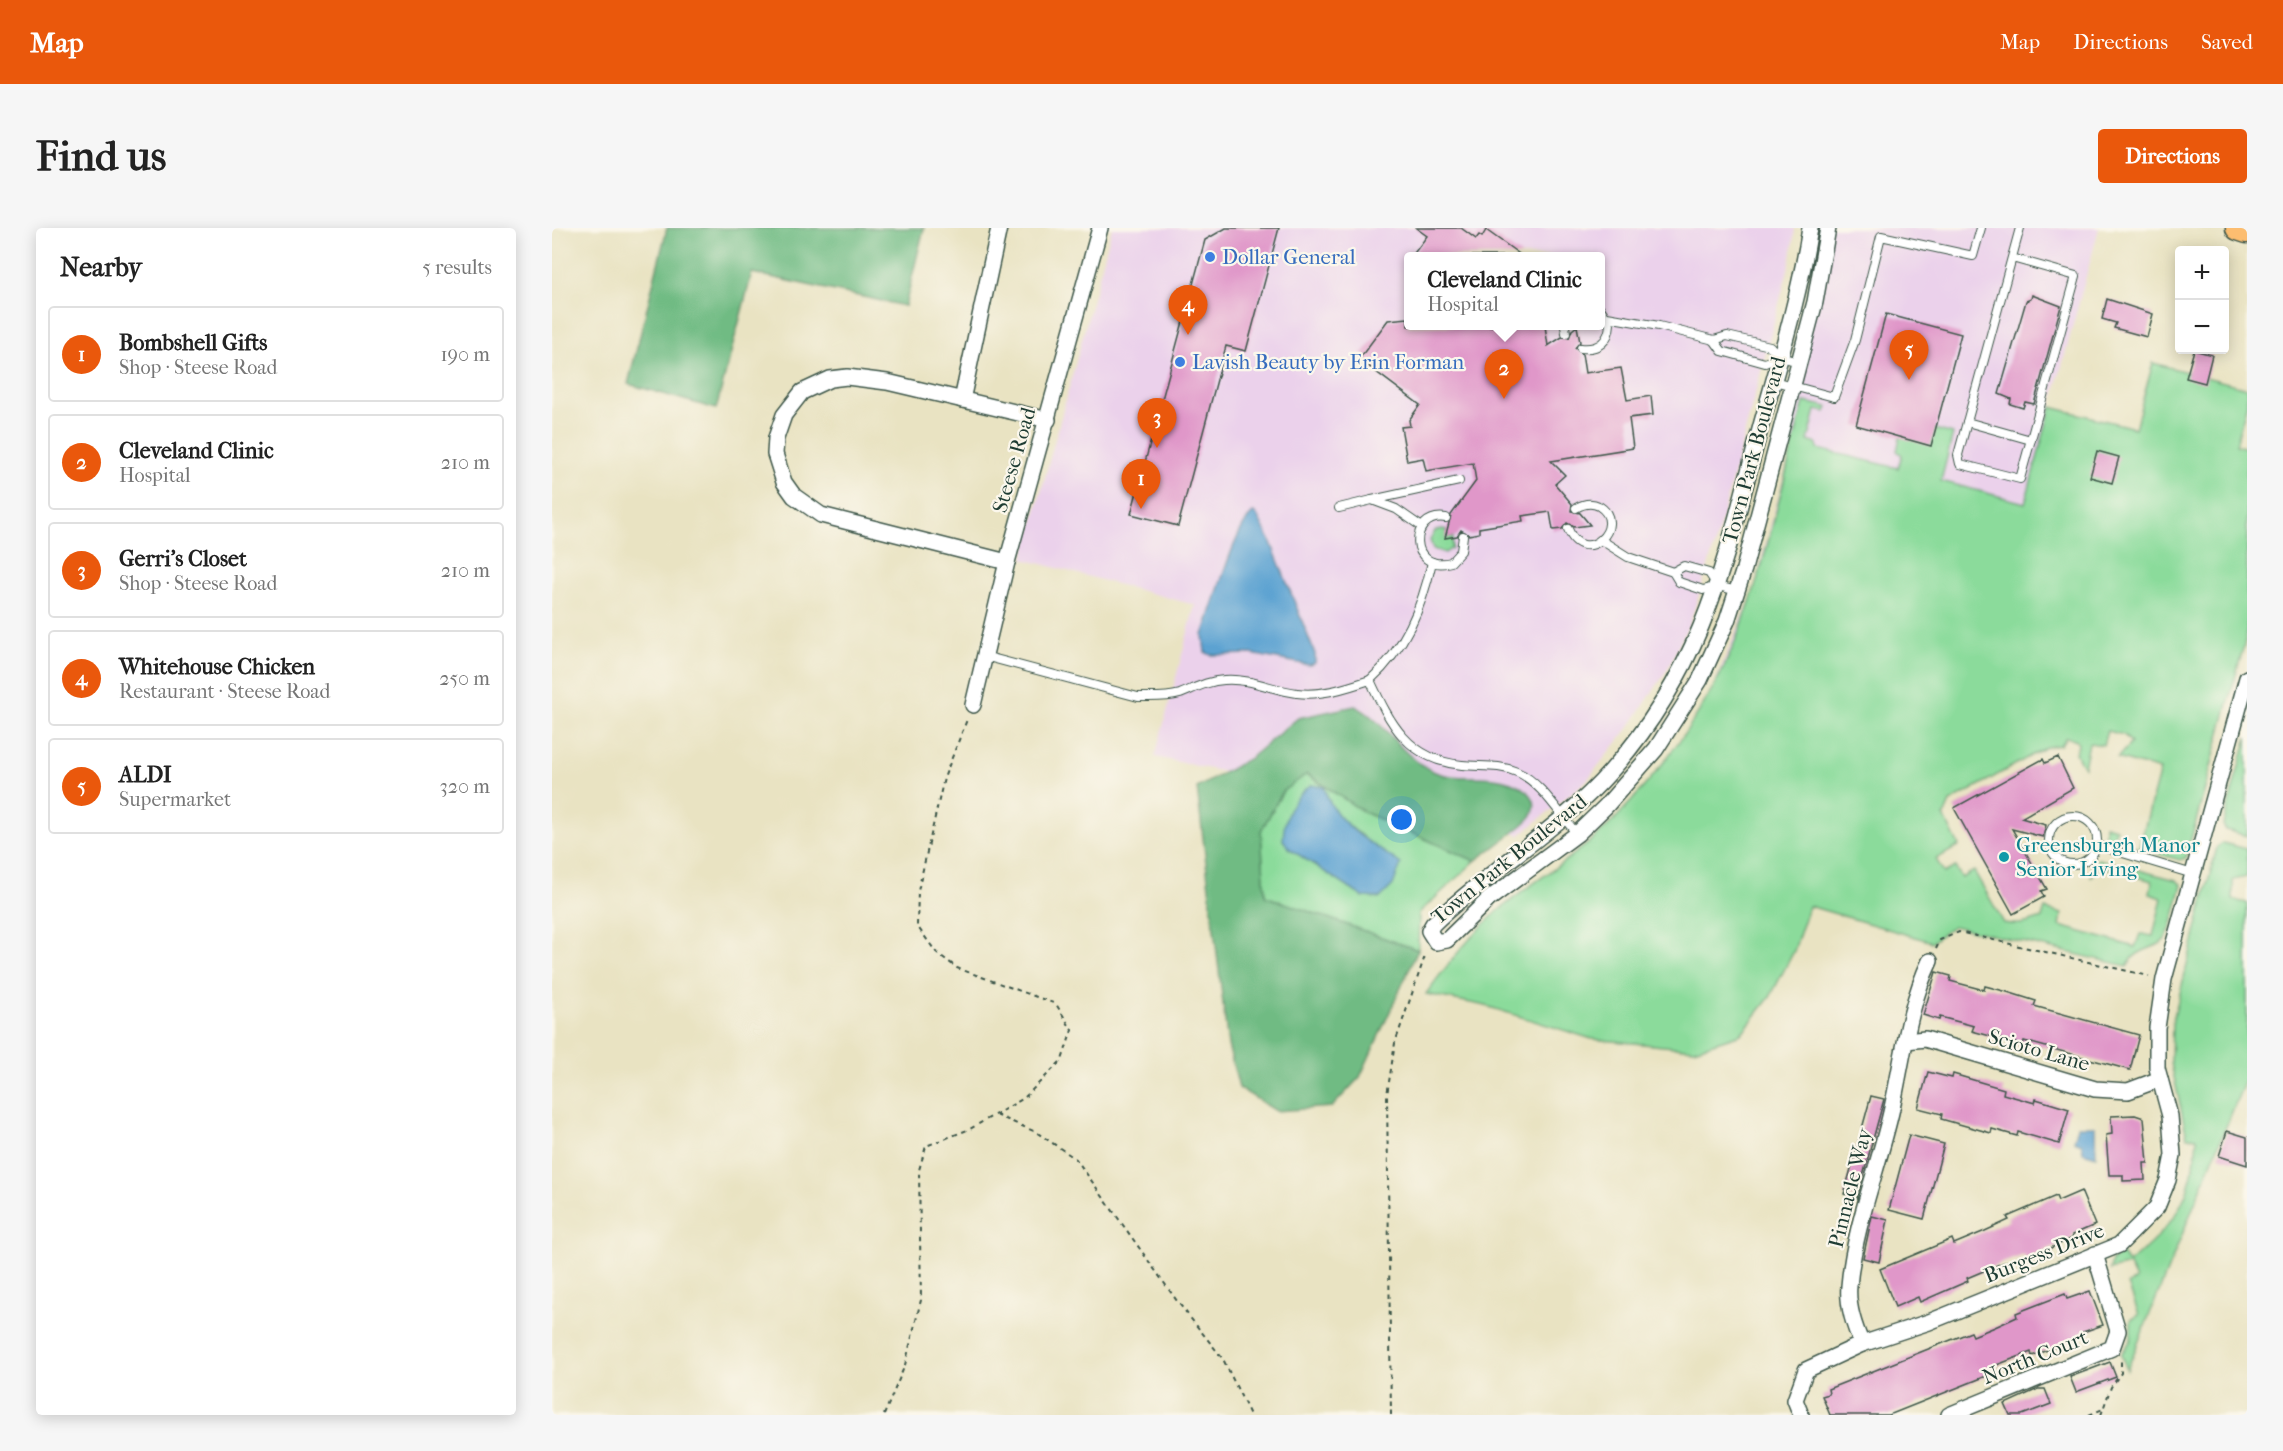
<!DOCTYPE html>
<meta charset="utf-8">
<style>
:root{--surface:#fff;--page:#f6f6f6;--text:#222;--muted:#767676;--line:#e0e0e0;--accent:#ea580c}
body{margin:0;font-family:"IM FELL French Canon",serif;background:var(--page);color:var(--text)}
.controls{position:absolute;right:18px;top:18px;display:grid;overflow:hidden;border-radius:6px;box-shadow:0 3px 15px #0003}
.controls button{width:54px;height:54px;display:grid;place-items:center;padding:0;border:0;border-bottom:2px solid var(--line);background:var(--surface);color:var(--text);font:30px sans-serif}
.you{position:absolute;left:850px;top:592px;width:21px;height:21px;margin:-15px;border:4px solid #fff;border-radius:50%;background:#1a73e8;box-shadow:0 0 0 9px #1a73e833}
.badge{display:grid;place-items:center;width:39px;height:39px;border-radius:50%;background:var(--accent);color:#fff;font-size:20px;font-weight:700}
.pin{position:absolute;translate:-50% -50px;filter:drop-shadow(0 2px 3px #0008)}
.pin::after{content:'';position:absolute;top:32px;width:21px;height:18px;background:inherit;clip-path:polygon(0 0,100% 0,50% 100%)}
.popup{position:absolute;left:852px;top:24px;width:201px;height:78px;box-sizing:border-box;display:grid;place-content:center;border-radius:6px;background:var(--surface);filter:drop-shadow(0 2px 4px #0005);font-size:20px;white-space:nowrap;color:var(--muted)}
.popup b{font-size:22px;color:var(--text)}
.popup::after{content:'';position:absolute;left:50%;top:100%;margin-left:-12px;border:12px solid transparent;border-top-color:var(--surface)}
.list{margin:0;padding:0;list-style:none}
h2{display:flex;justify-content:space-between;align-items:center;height:78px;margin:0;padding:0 24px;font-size:26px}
h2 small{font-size:20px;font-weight:400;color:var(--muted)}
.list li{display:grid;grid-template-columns:39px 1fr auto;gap:18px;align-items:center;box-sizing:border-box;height:96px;margin:0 12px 12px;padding:0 12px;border:2px solid var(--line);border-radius:6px}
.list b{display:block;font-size:22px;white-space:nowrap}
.list p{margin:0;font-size:20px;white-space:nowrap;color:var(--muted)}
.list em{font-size:20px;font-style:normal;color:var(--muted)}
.map{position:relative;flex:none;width:1695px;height:1187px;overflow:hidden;border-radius:6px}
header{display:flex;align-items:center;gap:36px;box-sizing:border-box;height:84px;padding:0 30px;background:var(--accent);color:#fff}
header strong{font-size:28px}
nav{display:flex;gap:33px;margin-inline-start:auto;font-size:21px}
.intro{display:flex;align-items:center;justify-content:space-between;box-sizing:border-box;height:144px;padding:0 36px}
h1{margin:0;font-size:42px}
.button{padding:15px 27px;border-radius:6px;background:var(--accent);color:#fff;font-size:21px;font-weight:700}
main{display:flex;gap:36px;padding:0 36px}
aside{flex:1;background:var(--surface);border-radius:6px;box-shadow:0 3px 15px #0003}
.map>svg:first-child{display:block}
.built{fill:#ebd1eb;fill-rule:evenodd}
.green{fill:#8bdb9b;stroke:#558c68;stroke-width:1.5;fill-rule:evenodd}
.forest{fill:#70bb83;stroke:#487c5c;stroke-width:1.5}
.water{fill:#5ba2d1;stroke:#3d7082;stroke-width:1.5}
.building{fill:#e097c9}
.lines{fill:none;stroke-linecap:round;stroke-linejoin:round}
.service-casing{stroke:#3d5649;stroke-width:10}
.minor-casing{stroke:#3d5649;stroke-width:18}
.primary-casing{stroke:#3d5649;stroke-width:27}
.path{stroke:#3d5649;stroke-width:2;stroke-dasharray:4.5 4.5;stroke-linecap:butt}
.service{stroke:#fff;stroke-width:8}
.minor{stroke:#fff;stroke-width:15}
.primary{stroke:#fcbd6f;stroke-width:24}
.shop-dot{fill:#3f7fe0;stroke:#fbf7ec;stroke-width:2}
.culture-dot{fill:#0f9aa8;stroke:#fbf7ec;stroke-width:2}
.labels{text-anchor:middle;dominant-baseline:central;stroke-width:4.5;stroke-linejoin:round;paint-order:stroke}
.shop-label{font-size:21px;fill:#366cbe;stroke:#fbf7ec;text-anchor:start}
.street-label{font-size:21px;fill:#1f3d34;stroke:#fbf7ec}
.culture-label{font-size:21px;fill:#0d838f;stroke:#fbf7ec;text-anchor:start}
</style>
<header>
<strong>Map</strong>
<nav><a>Map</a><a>Directions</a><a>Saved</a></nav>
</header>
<div class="intro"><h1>Find us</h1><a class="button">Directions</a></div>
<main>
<aside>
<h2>Nearby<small>5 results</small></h2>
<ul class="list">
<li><span class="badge">1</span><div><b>Bombshell Gifts</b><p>Shop · Steese Road</p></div><em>190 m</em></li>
<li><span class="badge">2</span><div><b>Cleveland Clinic</b><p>Hospital</p></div><em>210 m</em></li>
<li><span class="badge">3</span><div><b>Gerri's Closet</b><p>Shop · Steese Road</p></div><em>210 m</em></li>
<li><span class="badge">4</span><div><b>Whitehouse Chicken</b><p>Restaurant · Steese Road</p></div><em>250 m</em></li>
<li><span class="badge">5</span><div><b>ALDI</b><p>Supermarket</p></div><em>320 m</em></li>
</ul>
</aside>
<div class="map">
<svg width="1695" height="1187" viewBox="0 0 1695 1187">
<rect width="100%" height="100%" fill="#fbf7ec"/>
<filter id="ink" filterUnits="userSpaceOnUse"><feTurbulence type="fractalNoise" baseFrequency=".0167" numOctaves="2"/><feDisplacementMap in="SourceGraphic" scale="12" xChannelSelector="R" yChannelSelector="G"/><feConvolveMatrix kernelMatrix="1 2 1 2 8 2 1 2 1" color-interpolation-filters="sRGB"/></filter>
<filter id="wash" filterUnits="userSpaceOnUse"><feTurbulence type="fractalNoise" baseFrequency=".008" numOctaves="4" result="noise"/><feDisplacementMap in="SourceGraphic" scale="24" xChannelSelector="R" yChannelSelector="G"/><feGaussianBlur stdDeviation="1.35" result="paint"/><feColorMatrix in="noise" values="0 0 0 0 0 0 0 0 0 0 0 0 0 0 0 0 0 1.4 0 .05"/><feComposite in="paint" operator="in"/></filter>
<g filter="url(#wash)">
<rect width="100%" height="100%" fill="#e9e3c2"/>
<g class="built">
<path d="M560 0H1243L1239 30 1164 313 1138 394 1115 442 1078 498 1034 553 968 607 603 529 643 377 471 331ZM856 28H1048V98H856Z"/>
<polygon points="1276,0 1547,0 1473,275 1141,492 1161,459 1200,367 1241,215 1227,210"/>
</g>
<g class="green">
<path d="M1601 135 1695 160V175L1684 217 1695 220V406L1634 630 1628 632 1553 611V597L1564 600 1561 613 1587 620 1608 542 1565 530 1579 515 1572 507 1555 503 1551 517 1537 515 1532 539 1523 525 1526 518 1525 513 1514 509 1508 517 1494 519 1398 574 1392 588 1407 618 1384 631 1392 645 1403 639 1410 650 1422 643 1452 695C1467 698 1476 695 1490 690L1493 681 1510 686 1508 698 1583 719 1588 706 1601 708 1610 670 1598 666 1600 653 1545 637 1539 650 1540 636 1546 631 1624 652 1630 657C1626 670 1620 708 1609 715 1595 723 1584 722 1575 738L1401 698 1380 714 1257 678 1242 723 1218 769 1189 806 1142 821 1040 811 934 778 874 766C896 735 917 709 945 684 983 651 1028 627 1063 591 1101 551 1134 508 1161 460 1207 377 1227 266 1252 174L1276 179 1274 184 1264 182 1256 213 1265 216 1266 221 1346 240 1350 227 1345 223 1348 209 1383 201 1401 206 1389 253 1473 275 1499 179 1583 200Z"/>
<polygon points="890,301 895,302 895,309 901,309 900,320 893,325 881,321 878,312 883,303"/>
<polygon points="1695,509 1695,608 1674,602 1671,597"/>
<path d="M754 546 812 584 923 633 867 685 866 722 713 668 709 603 731 563ZM772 558 776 574 789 591 812 610 828 670 811 669 738 621 731 612Z"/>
<path d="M1671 615 1695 621V649L1681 652V672L1695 675V847L1575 1142 1569 1126 1579 1112V1092L1587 1087 1576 1056 1584 1052 1577 1037 1558 1042 1560 1032 1569 1025 1576 1035C1622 999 1642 969 1645 909H1635L1619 835 1620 796 1665 619Z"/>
</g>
<g class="forest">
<polygon points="115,0 372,0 353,78 200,45 164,181 76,156"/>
<path d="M803 478C834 493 849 530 883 544 902 552 922 547 942 550 959 552 992 564 980 587 975 597 934 624 923 633L812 584 755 546 731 563 709 603 713 668 866 722 808 849 780 879 724 883 687 860 676 817 645 560 698 530 746 490Z"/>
</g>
<g class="water">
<path d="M701 285 705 287 718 312 763 426V435L757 437 699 426 659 427 653 424 651 407C661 381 682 300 701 285Z"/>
<path d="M759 557 772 559C781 596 820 615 849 636L841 657 828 670 811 669 738 621 731 612C732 588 739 571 759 557Z"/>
<polygon points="1526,898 1543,898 1544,928 1531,924 1530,916 1522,913"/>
</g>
<g id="blocks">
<g class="building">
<polygon points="674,0 727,0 694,123 674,118 626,298 579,286 653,12"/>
<polygon points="864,0 909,0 924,11 927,7 930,9 934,2 970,28 860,28 875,8"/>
<polygon points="1480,67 1509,78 1482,176 1473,174 1471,180 1458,176 1459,171 1447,166 1474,73 1479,71"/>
<polygon points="1555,71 1601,86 1595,109 1562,100 1564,95 1550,91"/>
<polygon points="1334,86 1409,106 1379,218 1304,197"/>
<polygon points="856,90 856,98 993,98 996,118 1010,109 1017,110 1020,102 1025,98 1028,114 1023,120 1030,126 1033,145 1069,140 1075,172 1099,168 1101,187 1077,190 1081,220 999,233 1013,247 1003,256 1020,276 1019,283 1028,285 1038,297 1022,299 1015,295 1010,301 1001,302 998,284 970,288 971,293 927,300 927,305 917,307 909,302 905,308 893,310 899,287 924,253 921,235 874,243 871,230 855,233 849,199 858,198 857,192 868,177 807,131 836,92"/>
<polygon points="1642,122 1660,127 1653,155 1634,150"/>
<polygon points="1545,223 1567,229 1560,255 1538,249"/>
<polygon points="1506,529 1521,560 1469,590 1494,597 1491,609 1460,601 1495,661 1489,663 1492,669 1461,686 1402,580 1491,531 1493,535"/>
<polygon points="1384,744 1399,748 1398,753 1432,762 1433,758 1452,763 1484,773 1482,778 1587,807 1578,842 1472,813 1471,817 1420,803 1422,798 1388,789 1387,792 1371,787"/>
<polygon points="1376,844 1400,850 1401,846 1452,861 1451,866 1483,875 1484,871 1517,881 1507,916 1466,904 1465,908 1440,901 1439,905 1389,891 1390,886 1366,880"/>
<polygon points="1319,868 1332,871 1305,970 1292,966"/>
<polygon points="1583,887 1592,890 1596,935 1592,935 1593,952 1571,953 1571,947 1557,947 1554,907 1560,906 1559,888"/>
<polygon points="1675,903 1695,909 1695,937 1667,928"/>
<polygon points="1357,907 1392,916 1372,991 1337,982"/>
<polygon points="1529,963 1543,997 1520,1007 1521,1010 1474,1031 1472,1027 1448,1036 1415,1050 1416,1053 1368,1074 1366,1069 1343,1079 1328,1041 1400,1011 1402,1016 1433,1003 1457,992 1455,989 1504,968 1506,973"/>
<polygon points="1320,988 1336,992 1327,1034 1311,1030"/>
<polygon points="1538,1063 1551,1097 1528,1105 1529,1109 1480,1128 1479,1124 1442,1138 1435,1143 1437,1147 1337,1187 1278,1187 1270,1168 1277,1166 1276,1161 1419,1104 1421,1108 1443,1099 1465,1089 1464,1085 1482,1078 1513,1066 1515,1071"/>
<polygon points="1558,1134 1564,1149 1524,1164 1518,1149"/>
<polygon points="1486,1161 1493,1161 1499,1176 1470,1187 1458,1187 1453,1176"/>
</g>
</g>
</g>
<g filter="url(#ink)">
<use href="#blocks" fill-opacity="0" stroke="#3d5649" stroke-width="1.5"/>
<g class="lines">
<g class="service-casing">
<g id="service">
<polyline points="1460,30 1524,48 1468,251 1408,236 1406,227 1468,0"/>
<polyline points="1055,89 1107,98 1162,112 1175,108 1218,118 1228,129"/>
<polyline points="1013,98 1014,105"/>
<polyline points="1162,112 1170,123 1213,135 1228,129 1247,134"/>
<path d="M1029 120C1047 122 1057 113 1058 96L1048 80"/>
<polyline points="1222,153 1282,169 1303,112 1329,8 1421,28 1429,0"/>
<polyline points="1415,194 1479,212"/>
<polyline points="820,272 907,253"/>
<polyline points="787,280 820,272 844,281 870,299"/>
<path d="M894 290C856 284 856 345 899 334L909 323 911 308"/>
<path d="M1016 301C1032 341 1077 297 1047 278 1039 274 1031 276 1024 280"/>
<polyline points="1049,312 1076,329 1121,344 1127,354 1151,362 1166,358 1185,363"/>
<polyline points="1121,344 1132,338 1157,345 1165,357"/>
<path d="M432 428 586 469C600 469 614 470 628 466 643 460 656 453 672 452 699 450 720 462 745 465 770 468 794 460 818 452 838 495 856 532 910 537 929 539 947 536 965 544 989 554 1008 587 1025 606"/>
<path d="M818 452C853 421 870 379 880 334"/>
<circle cx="1521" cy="612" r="24"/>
<polyline points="1544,617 1641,646"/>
</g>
</g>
<g class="minor-casing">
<g id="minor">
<path d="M1258 0C1248 66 1228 130 1210 194 1174 327 1155 435 1059 543 1007 602 938 641 881 696L877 703 884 714 895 712 937 671 1025 606 1054 578 1104 521 1148 452 1175 393 1192 341 1263 74 1276 0"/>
<polyline points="410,172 447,0"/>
<polyline points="455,334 269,287 242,268 232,254 223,226 224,210 232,187 250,164 278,151 295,149 335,154 496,192"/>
<polyline points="421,477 455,334 548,0"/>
<polyline points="1354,813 1373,811 1543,861 1576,863 1608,851"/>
<path d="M1310 1116C1302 1098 1295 1078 1297 1058 1302 998 1327 939 1340 880 1351 831 1356 779 1378 733"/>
<polyline points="1249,1187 1243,1172 1254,1142 1310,1116 1377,1094 1567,1017 1605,979 1616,952 1621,927 1618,888 1605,840 1605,800 1612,751 1695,450"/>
<polyline points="1397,1187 1560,1120 1566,1103 1543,1026"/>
</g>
</g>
<g class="primary-casing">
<polyline id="primary" points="1686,0 1695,3"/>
</g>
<g class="path">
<polyline points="1384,721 1388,712 1407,704 1597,748"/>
<polyline points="444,887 484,904 524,931 625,1073 671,1131 698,1187"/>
<polyline points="332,1187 353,1137 369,1072 367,942 374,918 418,901 472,870 510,832 520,802 504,776 405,740 384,724 365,698 366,663 392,550 416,489"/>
<polyline points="839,1187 835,867 843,815 874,725"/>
<polyline points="1537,1187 1551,1181"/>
<polyline points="1549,1187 1559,1159 1569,1145 1569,1132"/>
</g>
<use href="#service" class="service"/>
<use href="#minor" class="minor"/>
<use href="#primary" class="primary"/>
</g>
</g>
<g class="shop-dot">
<circle cx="658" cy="29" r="6"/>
<circle cx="628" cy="134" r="6"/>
</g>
<circle class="culture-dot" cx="1452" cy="629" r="6"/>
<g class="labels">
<g class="shop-label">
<text x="670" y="29">Dollar General</text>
<text x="640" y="134">Lavish Beauty by Erin Forman</text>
</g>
<g class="street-label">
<text transform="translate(1202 222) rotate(-75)">Town Park Boulevard</text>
<text transform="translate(462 232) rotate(-74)">Steese Road</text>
<text transform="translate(957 631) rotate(-39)">Town Park Boulevard</text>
<text transform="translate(1487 822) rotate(16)">Scioto Lane</text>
<text transform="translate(1298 960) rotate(-76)">Pinnacle Way</text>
<text transform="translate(1492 1025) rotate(-22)">Burgess Drive</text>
<text transform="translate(1483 1129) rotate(-22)">North Court</text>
</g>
<g class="culture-label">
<text x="1464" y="617">Greensburgh Manor<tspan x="1464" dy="24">Senior Living</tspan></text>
</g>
</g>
</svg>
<div class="controls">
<button>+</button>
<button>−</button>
</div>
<div class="you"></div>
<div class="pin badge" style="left:589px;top:281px">1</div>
<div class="pin badge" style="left:952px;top:171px">2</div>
<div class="popup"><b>Cleveland Clinic</b>Hospital</div>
<div class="pin badge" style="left:605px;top:220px">3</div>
<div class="pin badge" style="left:636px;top:107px">4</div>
<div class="pin badge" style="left:1357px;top:152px">5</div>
</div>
</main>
